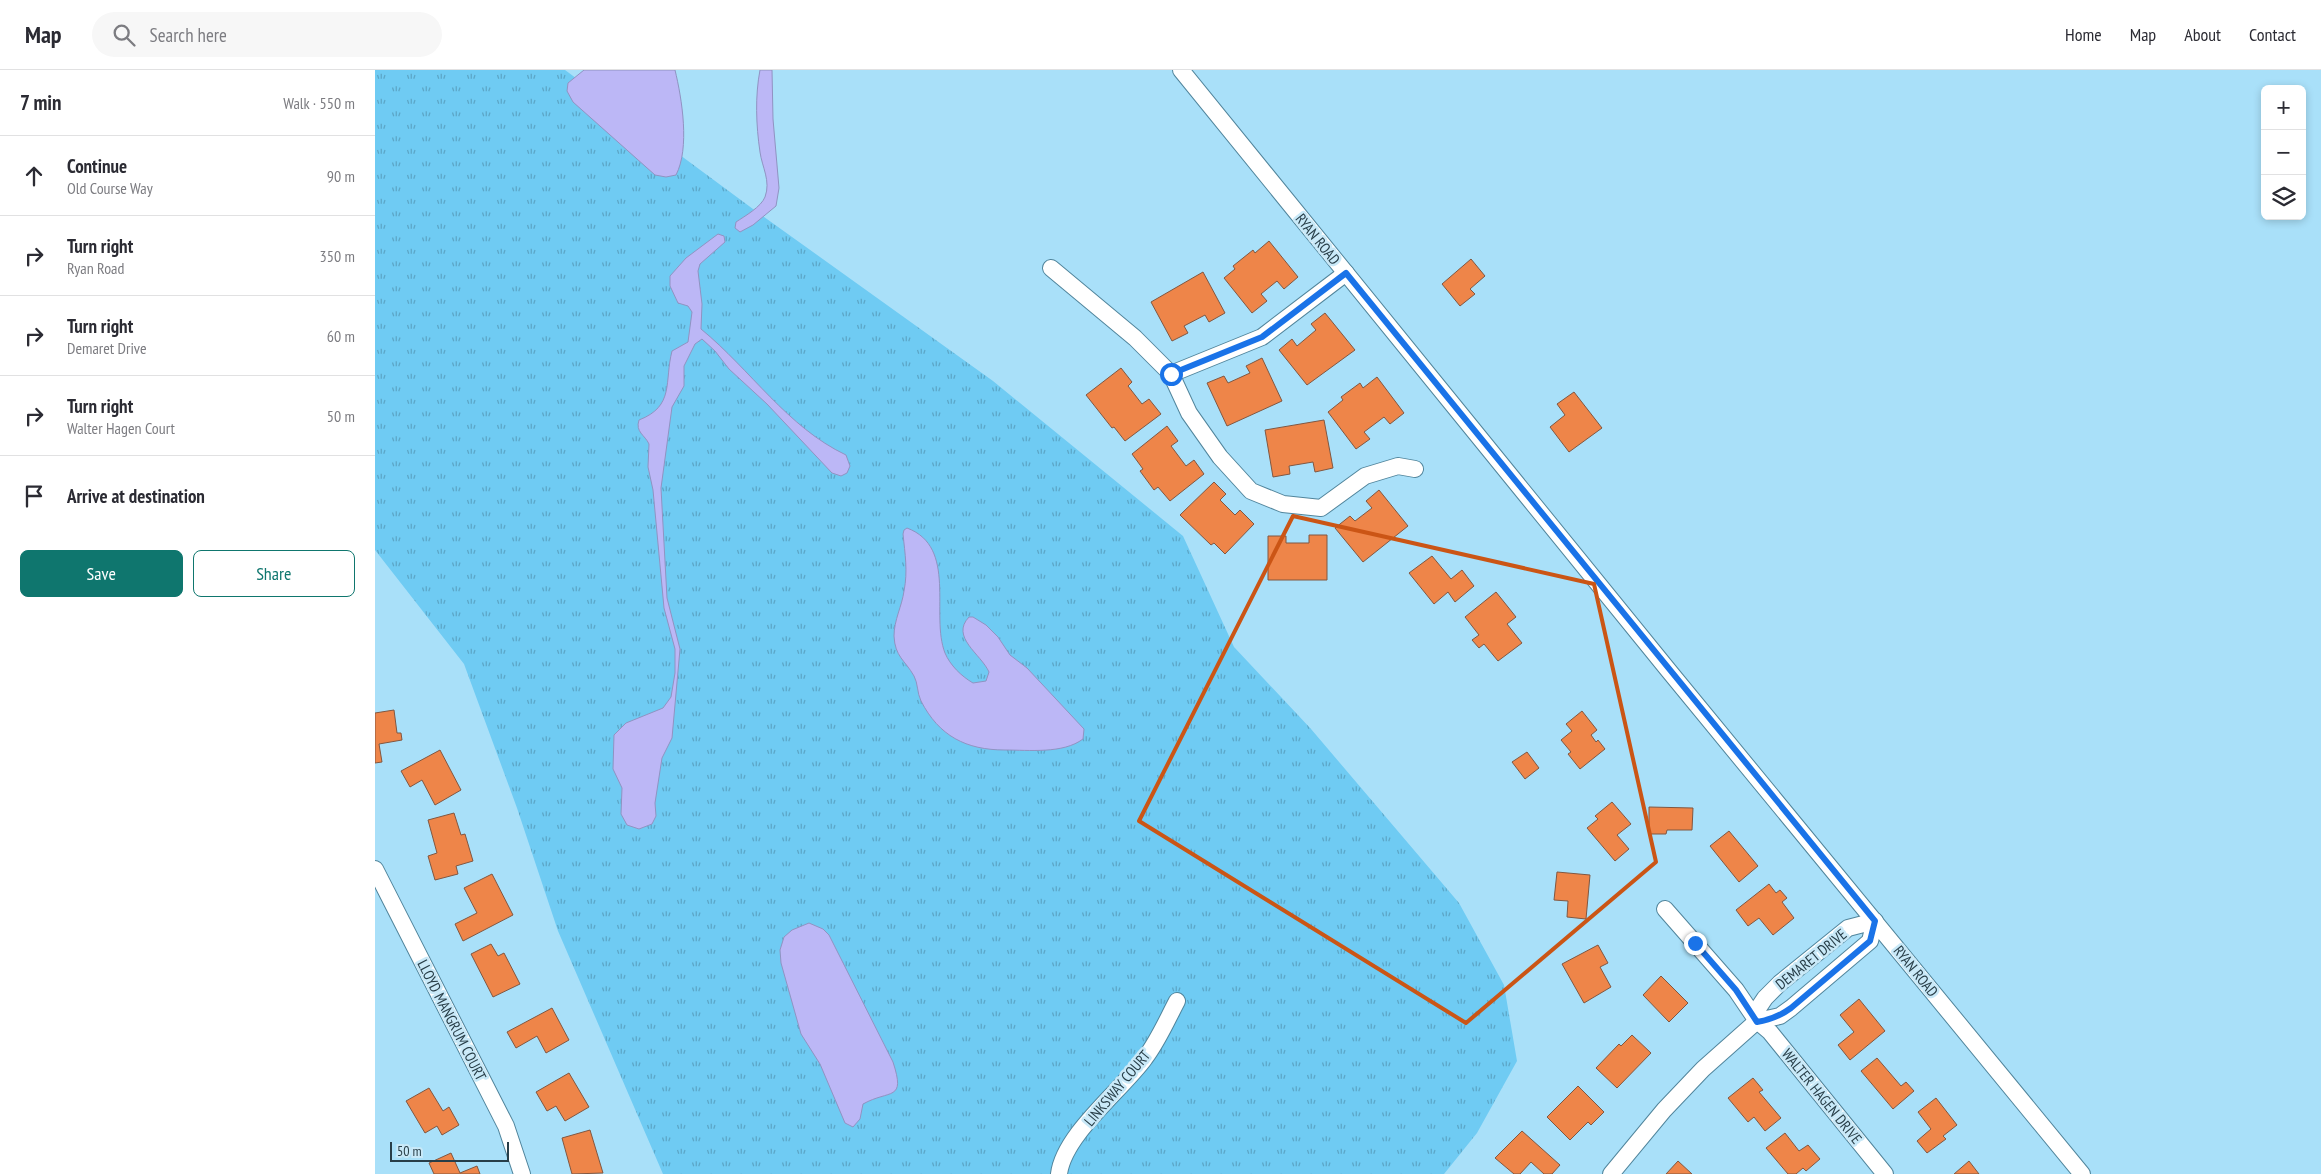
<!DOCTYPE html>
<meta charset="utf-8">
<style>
:root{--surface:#fff;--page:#f7f7f7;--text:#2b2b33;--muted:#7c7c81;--line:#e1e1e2;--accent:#0f766e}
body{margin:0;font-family:"PT Sans Narrow",sans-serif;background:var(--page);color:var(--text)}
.controls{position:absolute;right:15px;top:15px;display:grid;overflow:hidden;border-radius:8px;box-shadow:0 2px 8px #0003}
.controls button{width:45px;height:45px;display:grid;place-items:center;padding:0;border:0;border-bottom:1px solid var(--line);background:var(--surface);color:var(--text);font:25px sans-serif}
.scale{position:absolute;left:15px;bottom:12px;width:119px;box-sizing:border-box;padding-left:5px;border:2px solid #283e48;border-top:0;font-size:14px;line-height:18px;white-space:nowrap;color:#283e48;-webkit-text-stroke:4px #c9e9f8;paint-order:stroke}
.stop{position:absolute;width:15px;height:15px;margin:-11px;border:4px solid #1a73e8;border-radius:50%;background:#fff}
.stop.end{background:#1a73e8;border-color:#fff;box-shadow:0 1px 5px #0008}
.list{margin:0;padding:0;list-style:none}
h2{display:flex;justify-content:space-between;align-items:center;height:65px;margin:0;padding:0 20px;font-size:21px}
h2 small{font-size:16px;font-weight:400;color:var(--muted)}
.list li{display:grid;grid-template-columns:32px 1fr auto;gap:15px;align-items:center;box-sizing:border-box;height:80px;padding:0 20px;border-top:1px solid var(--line)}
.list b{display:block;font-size:19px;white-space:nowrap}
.list p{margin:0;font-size:16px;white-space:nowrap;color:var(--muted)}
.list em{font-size:16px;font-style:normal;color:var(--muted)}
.actions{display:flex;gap:10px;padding:15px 20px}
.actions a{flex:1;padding:11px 0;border:1px solid var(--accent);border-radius:8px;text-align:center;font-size:18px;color:var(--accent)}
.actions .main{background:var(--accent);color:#fff}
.icon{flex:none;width:28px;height:28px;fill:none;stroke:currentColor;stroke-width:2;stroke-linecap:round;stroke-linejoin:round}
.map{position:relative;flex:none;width:1946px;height:1104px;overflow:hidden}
header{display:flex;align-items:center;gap:30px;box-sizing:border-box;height:70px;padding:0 25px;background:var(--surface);border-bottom:1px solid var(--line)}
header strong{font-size:24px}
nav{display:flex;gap:28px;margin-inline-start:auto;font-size:18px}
.search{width:350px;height:45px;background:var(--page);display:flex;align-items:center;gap:12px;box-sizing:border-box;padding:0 18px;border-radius:28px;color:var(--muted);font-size:19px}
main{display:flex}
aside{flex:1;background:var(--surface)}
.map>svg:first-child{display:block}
.grass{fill:url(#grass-tufts)}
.water{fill:#bcb7f6;stroke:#9093c2}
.building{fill:#ee8549;stroke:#815741}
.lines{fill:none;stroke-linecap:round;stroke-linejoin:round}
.minor-casing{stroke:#51859c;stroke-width:18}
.minor{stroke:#fff;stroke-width:16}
.route{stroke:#1a73e8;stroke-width:6}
.marked{fill:none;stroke:#cb5515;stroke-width:4;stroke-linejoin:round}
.labels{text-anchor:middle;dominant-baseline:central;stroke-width:5;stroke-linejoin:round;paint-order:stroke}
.street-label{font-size:15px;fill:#283e48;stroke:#c9e9f8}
</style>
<header>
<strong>Map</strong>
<div class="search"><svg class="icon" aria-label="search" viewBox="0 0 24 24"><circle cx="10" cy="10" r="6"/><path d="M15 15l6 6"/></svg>Search here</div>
<nav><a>Home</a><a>Map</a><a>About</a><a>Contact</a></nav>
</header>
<main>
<aside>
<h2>7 min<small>Walk · 550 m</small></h2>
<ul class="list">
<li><svg class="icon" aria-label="ahead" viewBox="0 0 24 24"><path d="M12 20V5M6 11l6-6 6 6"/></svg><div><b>Continue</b><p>Old Course Way</p></div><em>90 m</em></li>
<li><svg class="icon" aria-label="right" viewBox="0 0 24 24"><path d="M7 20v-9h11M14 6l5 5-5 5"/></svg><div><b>Turn right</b><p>Ryan Road</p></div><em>350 m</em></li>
<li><svg class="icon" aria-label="right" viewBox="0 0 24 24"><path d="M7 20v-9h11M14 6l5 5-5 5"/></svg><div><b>Turn right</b><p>Demaret Drive</p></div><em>60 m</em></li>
<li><svg class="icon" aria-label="right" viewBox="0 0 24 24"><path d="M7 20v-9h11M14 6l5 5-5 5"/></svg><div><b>Turn right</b><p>Walter Hagen Court</p></div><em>50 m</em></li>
<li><svg class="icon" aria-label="arrive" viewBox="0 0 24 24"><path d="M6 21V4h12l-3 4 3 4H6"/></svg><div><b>Arrive at destination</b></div></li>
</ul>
<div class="actions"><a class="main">Save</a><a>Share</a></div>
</aside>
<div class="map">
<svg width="1946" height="1104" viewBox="0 0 1946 1104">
<defs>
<pattern id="grass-tufts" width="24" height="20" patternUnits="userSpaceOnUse" patternTransform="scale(1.25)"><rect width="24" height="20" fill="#6fcbf3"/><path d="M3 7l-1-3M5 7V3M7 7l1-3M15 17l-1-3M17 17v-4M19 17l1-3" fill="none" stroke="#5ba6c7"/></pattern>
</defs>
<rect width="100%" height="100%" fill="#a9e0f9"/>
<polygon class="grass" points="0,0 190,0 378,139 618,311 808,466 859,577 936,659 1084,833 1129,915 1142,991 1102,1063 1069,1104 288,1104 183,861 142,738 89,594 0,480"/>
<g class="water">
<path d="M209 0H300C307 29 315 78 301 105L291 107 280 105 198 32 192 21 193 13Z"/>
<path d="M385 0H397L398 49 404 118 401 136 378 155 365 162 360 158 361 152C370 146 386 137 390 127 396 111 387 97 385 82 381 55 380 26 385 0Z"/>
<path d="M343 164 349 166 350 172 325 194 323 201 327 234 326 259C376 300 412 357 471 385L475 396 472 403 466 406 457 403 392 334 354 299 340 281 327 269 320 274 309 296V316L297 337 286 418 292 528 305 579 297 668 287 688 280 733 281 746 277 754 264 759 252 755 246 744 247 718 238 699 239 665 251 653 288 638 296 627 300 603V579L289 538 278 420 273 397 274 374C270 365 260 362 264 350 300 336 289 312 297 281L313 272 317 242 313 236 303 233 295 216V206L311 188Z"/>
<path d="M532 458C583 477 555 545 570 583 575 595 586 606 598 613L611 611 614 602C606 584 575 567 594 547H598L611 555 623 567 635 585 652 598 709 659 708 669C688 684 654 680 630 680 591 680 564 666 546 631 542 623 543 613 539 606 530 590 520 587 519 566 519 550 527 536 529 521 533 501 530 484 528 464L529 460Z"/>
<path d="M434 853 448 859 454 865 518 992C531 1032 515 1019 488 1034L485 1049 478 1057 470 1053 445 994 426 964 406 893 405 880 409 867 417 860Z"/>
</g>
<g class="building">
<polygon points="894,171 923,207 909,219 902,211 886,224 892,231 877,243 849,208 860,199 858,196 878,180 880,183"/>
<polygon points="1096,189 1110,206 1095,219 1100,224 1085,236 1067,214"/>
<polygon points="828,202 850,243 834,252 830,245 809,256 813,263 797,271 776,232"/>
<polygon points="950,243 980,280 932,315 904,280 917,269 922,276 941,260 936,254"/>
<polygon points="887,288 907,331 852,356 832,313 849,306 853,313 875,303 871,296"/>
<polygon points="746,298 757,312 753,316 767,334 774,329 786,344 750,371 739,357 737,358 711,325"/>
<polygon points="1002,307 1029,343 1015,354 1009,347 989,362 995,369 981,379 953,342 968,330 966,327 985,313 988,318"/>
<polygon points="1199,322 1227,358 1194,382 1175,357 1190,345 1182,334"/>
<polygon points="949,350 958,398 940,402 938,392 914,396 915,404 898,407 890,360"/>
<polygon points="792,356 803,371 796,376 811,396 819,390 829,404 795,431 783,417 779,420 765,401 768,399 757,384"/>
<polygon points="839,412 851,424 845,430 860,445 865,440 879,454 850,484 839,473 836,475 805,445"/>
<polygon points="1004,420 1033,456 988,492 960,458 975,446 980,451 997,438 991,431"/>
<polygon points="934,465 952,465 952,510 893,510 893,466 911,466 911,473 934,473"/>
<polygon points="1057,486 1076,509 1087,500 1099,516 1080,532 1073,522 1059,534 1034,503"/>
<polygon points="1121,522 1141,547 1132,554 1147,573 1123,591 1109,574 1104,578 1097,570 1104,565 1090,547"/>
<polygon points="19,640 22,663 26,663 27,670 4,674 7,692 0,693 0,643"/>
<polygon points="1207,641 1222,660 1216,665 1221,672 1223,670 1230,679 1205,699 1193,684 1196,682 1186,670 1197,661 1191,654"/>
<polygon points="65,680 86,720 60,735 47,710 35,717 26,701"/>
<polygon points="1152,682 1164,698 1150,709 1137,692"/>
<polygon points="1237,732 1256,754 1242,765 1254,779 1240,791 1212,758 1223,749 1220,746"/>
<polygon points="1274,737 1318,738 1317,760 1292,760 1291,764 1274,764"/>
<polygon points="79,743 86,765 90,764 98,791 81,796 83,804 60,810 53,786 62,783 53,750"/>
<polygon points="1354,761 1383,796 1364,812 1335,776"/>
<polygon points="1182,802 1215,805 1211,849 1192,847 1193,831 1179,830"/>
<polygon points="117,804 138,845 88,871 80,854 102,843 89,818"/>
<polygon points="1394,814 1401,823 1405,820 1412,828 1407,832 1419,848 1398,865 1384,848 1373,856 1361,840"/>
<polygon points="116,874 123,886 129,883 145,914 118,927 96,884"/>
<polygon points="1223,875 1233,893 1225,897 1236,917 1209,933 1187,894"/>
<polygon points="1286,906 1313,933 1294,952 1268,925"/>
<polygon points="1484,929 1510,961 1475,990 1463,975 1479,962 1465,945"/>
<polygon points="177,938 194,970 171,983 162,966 141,978 132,962"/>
<polygon points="1257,965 1276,983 1242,1018 1221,998 1244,974 1246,976"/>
<polygon points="1502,988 1526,1016 1531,1012 1539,1021 1518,1039 1486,1001"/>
<polygon points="194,1003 214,1037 190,1051 181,1036 172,1041 161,1022"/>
<polygon points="1378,1008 1388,1020 1384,1022 1406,1048 1390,1061 1379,1047 1373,1052 1353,1028"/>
<polygon points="1203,1016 1229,1042 1216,1055 1213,1052 1195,1070 1172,1047"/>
<polygon points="54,1018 68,1041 74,1037 84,1055 67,1065 62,1056 50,1063 31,1031"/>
<polygon points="1561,1028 1582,1055 1568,1066 1571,1069 1552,1083 1542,1071 1556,1059 1543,1042"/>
<polygon points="215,1060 228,1103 197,1104 187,1068"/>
<polygon points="1147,1061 1185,1095 1177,1104 1169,1104 1156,1092 1145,1104 1139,1104 1120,1088"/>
<polygon points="1410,1063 1424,1081 1433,1075 1445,1089 1431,1101 1428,1098 1421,1104 1413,1104 1391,1078"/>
<polygon points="76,1083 85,1103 102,1096 105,1104 59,1104 54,1093"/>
<polygon points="1303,1091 1317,1104 1291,1104"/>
<polygon points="1594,1091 1604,1104 1579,1104"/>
</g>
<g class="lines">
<g class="minor-casing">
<g id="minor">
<polyline points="806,0 1294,601 1707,1104"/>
<polyline points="676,198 760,268 796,304 814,343 845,387 876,421 908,434 946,438 990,406 1023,396 1040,399"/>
<polyline points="796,304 887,267 971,203"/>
<polyline points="0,799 131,1056 147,1104"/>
<polyline points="1290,839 1361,920 1382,951 1395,962 1510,1104"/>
<path d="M684 1104C689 1064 747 1020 770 988 783 971 792 950 802 931"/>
<polyline points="1236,1104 1289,1040 1328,999 1382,951 1405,946 1416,938 1495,871 1500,851 1473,858 1405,913 1390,928 1382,940 1382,951"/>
</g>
</g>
<use href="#minor" class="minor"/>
</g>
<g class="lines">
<path class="route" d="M796 304 887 267 971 203 1500 851 1495 871 1416 938C1405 946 1396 950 1382 952L1361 920 1320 873"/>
</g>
<path class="marked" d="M918 446 1219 514 1281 792 1091 953 764 751Z"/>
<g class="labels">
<g class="street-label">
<text transform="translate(943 169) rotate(51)">RYAN ROAD</text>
<text transform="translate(1436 889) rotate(-39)">DEMARET DRIVE</text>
<text transform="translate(1541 901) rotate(51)">RYAN ROAD</text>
<text transform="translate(77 950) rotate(63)">LLOYD MANGRUM COURT</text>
<text transform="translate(742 1018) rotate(-50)">LINKSWAY COURT</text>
<text transform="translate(1447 1026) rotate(51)">WALTER HAGEN DRIVE</text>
</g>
</g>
</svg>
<div class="controls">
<button>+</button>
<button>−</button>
<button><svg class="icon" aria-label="layers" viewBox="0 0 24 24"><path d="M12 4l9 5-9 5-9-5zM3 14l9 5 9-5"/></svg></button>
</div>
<div class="scale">50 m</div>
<div class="stop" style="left:796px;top:304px"></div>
<div class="stop end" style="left:1320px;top:873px"></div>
</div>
</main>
